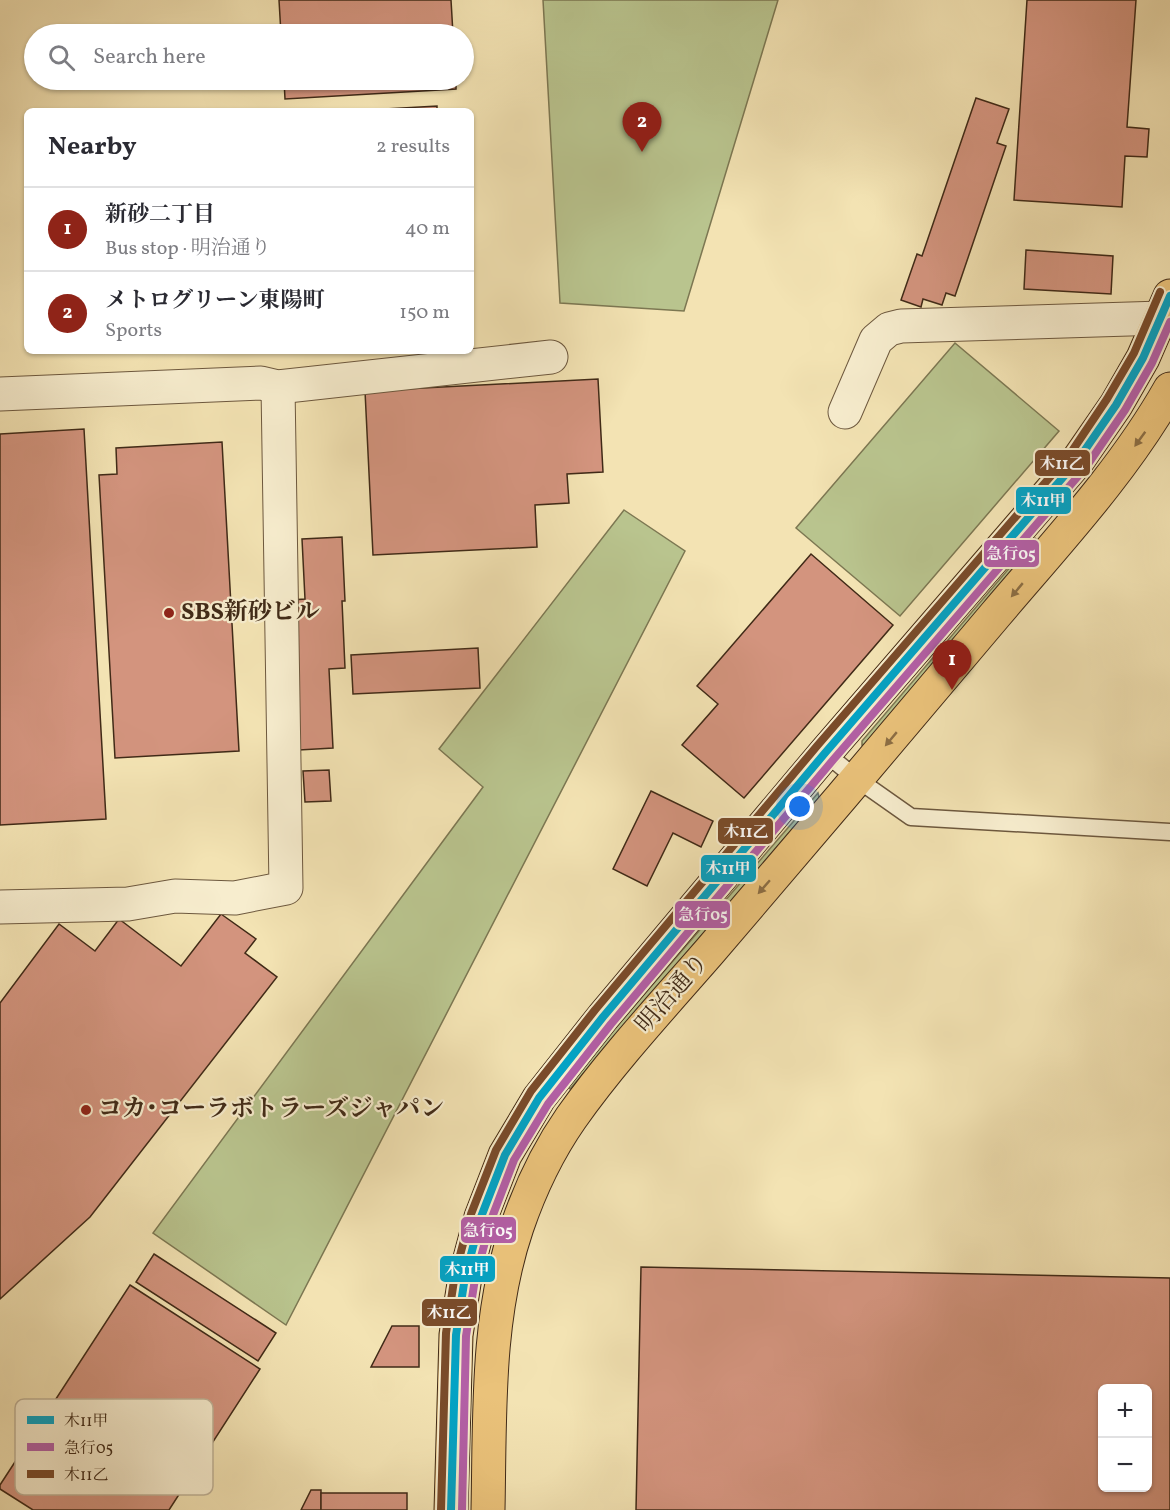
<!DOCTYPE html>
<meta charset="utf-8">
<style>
:root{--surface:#fff;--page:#f2f2f3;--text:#2b2b33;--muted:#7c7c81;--line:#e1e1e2;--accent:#8f2418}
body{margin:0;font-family:Vollkorn,"Noto Serif JP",serif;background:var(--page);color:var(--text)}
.controls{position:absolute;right:18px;bottom:18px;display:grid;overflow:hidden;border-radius:9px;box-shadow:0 2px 4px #0004}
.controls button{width:54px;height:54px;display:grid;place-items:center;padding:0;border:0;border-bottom:2px solid var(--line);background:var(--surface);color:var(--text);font:30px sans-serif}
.you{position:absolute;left:800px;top:807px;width:21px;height:21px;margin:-15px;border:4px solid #fff;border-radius:50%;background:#1a73e8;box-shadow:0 0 0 9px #1a73e833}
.badge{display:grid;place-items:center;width:39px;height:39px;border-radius:50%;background:var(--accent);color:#fff;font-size:20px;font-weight:700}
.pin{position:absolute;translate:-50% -50px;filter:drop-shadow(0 2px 3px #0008)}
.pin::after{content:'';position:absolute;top:32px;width:21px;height:18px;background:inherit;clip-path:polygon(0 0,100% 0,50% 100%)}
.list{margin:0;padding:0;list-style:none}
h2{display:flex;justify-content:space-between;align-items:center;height:78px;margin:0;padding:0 24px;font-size:26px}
h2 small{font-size:20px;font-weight:400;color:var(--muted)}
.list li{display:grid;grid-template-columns:39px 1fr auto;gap:18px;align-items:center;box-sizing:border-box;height:84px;padding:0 24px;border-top:2px solid var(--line)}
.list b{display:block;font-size:22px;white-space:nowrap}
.list p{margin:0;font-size:20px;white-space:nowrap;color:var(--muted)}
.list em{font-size:20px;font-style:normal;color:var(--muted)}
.icon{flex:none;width:33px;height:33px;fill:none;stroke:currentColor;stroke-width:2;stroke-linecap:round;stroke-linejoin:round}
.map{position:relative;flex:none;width:1170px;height:1510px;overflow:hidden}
.search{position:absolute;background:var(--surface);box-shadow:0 2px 4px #0004;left:24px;top:24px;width:450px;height:66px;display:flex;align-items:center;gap:15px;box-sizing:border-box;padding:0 21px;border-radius:33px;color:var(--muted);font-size:22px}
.panel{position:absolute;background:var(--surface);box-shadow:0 2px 4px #0004;left:24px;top:108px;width:450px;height:246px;border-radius:9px}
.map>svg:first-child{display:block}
.green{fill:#b9c48e;stroke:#7c7752;stroke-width:1.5}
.building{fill:#d3947e;stroke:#402a17;stroke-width:1.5;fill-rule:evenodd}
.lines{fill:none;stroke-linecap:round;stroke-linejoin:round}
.service-casing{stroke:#6d583e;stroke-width:19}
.minor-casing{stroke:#6d583e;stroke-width:35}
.primary-casing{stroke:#402a17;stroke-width:35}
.service{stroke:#f7edce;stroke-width:16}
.minor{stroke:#f7edce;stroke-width:33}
.primary{stroke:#eac27a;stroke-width:33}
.bus-1-casing{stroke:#f7edce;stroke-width:12}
.bus-2-casing{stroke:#f7edce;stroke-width:12}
.bus-3-casing{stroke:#f7edce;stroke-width:12}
.bus-1{stroke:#03a3c5;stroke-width:8}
.bus-2{stroke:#b35fa6;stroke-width:8}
.bus-3{stroke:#7a4b2a;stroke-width:8}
.oneway{fill:#8c6e44}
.poi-dot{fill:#8f2418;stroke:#f7edce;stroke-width:2}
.labels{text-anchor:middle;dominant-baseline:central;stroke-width:4.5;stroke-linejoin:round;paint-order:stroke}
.poi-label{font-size:24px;font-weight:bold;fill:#402a17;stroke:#f7edce;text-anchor:start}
.street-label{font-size:24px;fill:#402a17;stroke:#f7edce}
.key{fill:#f7edce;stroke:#c0b297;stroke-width:1.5}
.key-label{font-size:16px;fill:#402a17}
.line-badge{stroke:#f7edce;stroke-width:2}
.badge-label{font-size:16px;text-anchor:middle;font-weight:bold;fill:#fff}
</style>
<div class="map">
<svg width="1170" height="1510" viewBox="0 0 1170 1510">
<rect width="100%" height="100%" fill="#f3e3b3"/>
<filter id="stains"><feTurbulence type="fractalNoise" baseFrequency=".00333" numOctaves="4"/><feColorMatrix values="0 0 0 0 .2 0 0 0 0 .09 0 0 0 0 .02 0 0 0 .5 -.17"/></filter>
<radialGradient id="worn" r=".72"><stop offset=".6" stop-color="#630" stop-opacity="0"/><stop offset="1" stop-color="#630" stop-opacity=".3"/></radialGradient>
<g class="green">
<polygon points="543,0 778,0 684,311 560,303"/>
<polygon points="955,343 1059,431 900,616 796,528"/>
<polygon points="624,510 685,551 286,1325 153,1233 483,787 439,749"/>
<polygon points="1035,538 1038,541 865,744 862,745 862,741"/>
<polygon points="818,793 819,798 570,1089 567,1086 591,1056"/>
</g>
<g class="building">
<polygon points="279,0 451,0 453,34 281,34"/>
<polygon points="1027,0 1136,0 1127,127 1149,129 1147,157 1125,156 1122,207 1014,200"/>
<polygon points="284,80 456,80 456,89 285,99"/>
<polygon points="976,98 1009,109 997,143 1006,146 955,296 946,293 942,305 923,299 921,307 901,300 917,254 922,256"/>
<polygon points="437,106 437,111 349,111"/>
<polygon points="1026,250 1113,256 1111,294 1024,289"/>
<polygon points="598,379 603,472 567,474 569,503 535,505 537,547 373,555 365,391"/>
<polygon points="84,429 106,819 0,825 0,434"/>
<polygon points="222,442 239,751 115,758 99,475 117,474 116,448"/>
<polygon points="342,537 345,601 342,601 345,668 329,669 333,748 299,750 291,600 305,599 302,539"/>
<polygon points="811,554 893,625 744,798 682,745 718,704 697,686"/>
<polygon points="478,648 480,688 353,694 351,655"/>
<polygon points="329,770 331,801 305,802 303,771"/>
<polygon points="651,791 713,821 701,847 673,833 647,886 613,869"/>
<polygon points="221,914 256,939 245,953 277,977 90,1217 0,1299 0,1003 59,924 95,951 119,919 181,966"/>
<polygon points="154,1254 276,1333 258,1361 136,1282"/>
<path d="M641 1267 1170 1278V1510H636ZM1102 1388H1148V1488H1102Z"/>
<polygon points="130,1285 260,1369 169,1510 33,1510 0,1489 0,1485"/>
<polygon points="392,1326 419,1326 419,1367 371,1367"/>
<polygon points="311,1490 321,1490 321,1510 301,1510"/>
<rect x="321" y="1493" width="86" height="17"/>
</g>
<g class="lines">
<g class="service-casing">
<polyline id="service" points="825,753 857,779 911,817 1170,832"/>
</g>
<g class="minor-casing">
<g id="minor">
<polyline points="0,394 261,383 278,387 551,357"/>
<polyline points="845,412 876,340 889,329 901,326 1162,318"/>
<polyline points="0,907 128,904 175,896 235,898 286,888 278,387"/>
</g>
</g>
<g class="primary-casing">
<g id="primary">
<polyline points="451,1510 456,1335 465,1277 481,1217 505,1155 539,1098 603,1017 825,753 1078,460 1116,405 1143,358 1170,296"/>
<path d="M488 1510C490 1415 486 1318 517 1227 530 1189 548 1151 571 1118 612 1060 663 1005 710 951 806 839 901 727 996 614 1057 542 1123 472 1170 389"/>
</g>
</g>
<use href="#service" class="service"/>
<use href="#minor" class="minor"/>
<use href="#primary" class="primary"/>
<g class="bus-1-casing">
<polyline id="bus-1" points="451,1510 456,1335 465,1277 481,1217 505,1155 539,1098 603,1017 825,753 1078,460 1116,405 1143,358 1170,296"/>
</g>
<g class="bus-2-casing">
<polyline id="bus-2" points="462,1510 466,1336 475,1279 491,1220 514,1160 548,1104 611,1024 833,760 1086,467 1125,410 1152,363 1170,322"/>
</g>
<g class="bus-3-casing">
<polyline id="bus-3" points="441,1510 446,1333 455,1274 471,1214 496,1150 531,1091 595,1010 817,746 1070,454 1107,399 1134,353 1160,292"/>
</g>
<use href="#bus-1" class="bus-1"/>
<use href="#bus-2" class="bus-2"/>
<use href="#bus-3" class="bus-3"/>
</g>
<defs><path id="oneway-solid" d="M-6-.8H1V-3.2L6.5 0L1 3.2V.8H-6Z" transform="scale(1.5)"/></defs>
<g class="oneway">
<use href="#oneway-solid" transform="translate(1140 439) rotate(126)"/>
<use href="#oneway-solid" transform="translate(1017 590) rotate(130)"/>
<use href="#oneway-solid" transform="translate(891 739) rotate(130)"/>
<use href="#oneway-solid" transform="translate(764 887) rotate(131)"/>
</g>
<g class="poi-dot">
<circle cx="169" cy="613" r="6"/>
<circle cx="86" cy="1110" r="6"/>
</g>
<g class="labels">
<g class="poi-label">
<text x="181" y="613">SBS新砂ビル</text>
<text x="98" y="1110">コカ･コーラボトラーズジャパン</text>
</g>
<g class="street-label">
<text transform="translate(673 994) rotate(-49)">明治通り</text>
</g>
</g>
<rect x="15" y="1399" width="198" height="96" rx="9" class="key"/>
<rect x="27" y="1416" width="27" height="8" fill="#03a3c5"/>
<rect x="27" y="1443" width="27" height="8" fill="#b35fa6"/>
<rect x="27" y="1470" width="27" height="8" fill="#7a4b2a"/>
<g class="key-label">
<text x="64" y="1426">木11甲</text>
<text x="64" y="1453">急行05</text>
<text x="64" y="1480">木11乙</text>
</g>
<g class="line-badge">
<rect x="1034" y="449" width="57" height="28" rx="6" fill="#7a4b2a"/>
<rect x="1015" y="486" width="57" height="29" rx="6" fill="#03a3c5"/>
<rect x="983" y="539" width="57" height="29" rx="6" fill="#b35fa6"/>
<rect x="717" y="817" width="57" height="28" rx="6" fill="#7a4b2a"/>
<rect x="700" y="854" width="57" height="29" rx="6" fill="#03a3c5"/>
<rect x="674" y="900" width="57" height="29" rx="6" fill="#b35fa6"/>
<rect x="460" y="1216" width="57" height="28" rx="6" fill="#b35fa6"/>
<rect x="439" y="1255" width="57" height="28" rx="6" fill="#03a3c5"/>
<rect x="421" y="1298" width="57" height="29" rx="6" fill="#7a4b2a"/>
</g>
<g class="badge-label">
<text x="1062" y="469">木11乙</text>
<text x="1043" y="506">木11甲</text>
<text x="1011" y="559">急行05</text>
<text x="746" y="837">木11乙</text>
<text x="728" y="874">木11甲</text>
<text x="703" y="920">急行05</text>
<text x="488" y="1236">急行05</text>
<text x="467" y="1275">木11甲</text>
<text x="449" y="1318">木11乙</text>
</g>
<rect width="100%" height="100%" filter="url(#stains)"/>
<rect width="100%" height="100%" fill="url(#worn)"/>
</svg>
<div class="controls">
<button>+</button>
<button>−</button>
</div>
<div class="you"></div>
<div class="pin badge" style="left:952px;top:690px">1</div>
<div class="pin badge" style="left:642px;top:152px">2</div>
<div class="search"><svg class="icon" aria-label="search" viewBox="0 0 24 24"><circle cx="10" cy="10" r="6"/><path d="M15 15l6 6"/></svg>Search here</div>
<section class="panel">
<h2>Nearby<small>2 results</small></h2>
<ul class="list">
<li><span class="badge">1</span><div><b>新砂二丁目</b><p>Bus stop · 明治通り</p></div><em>40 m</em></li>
<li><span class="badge">2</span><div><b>メトログリーン東陽町</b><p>Sports</p></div><em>150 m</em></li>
</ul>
</section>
</div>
